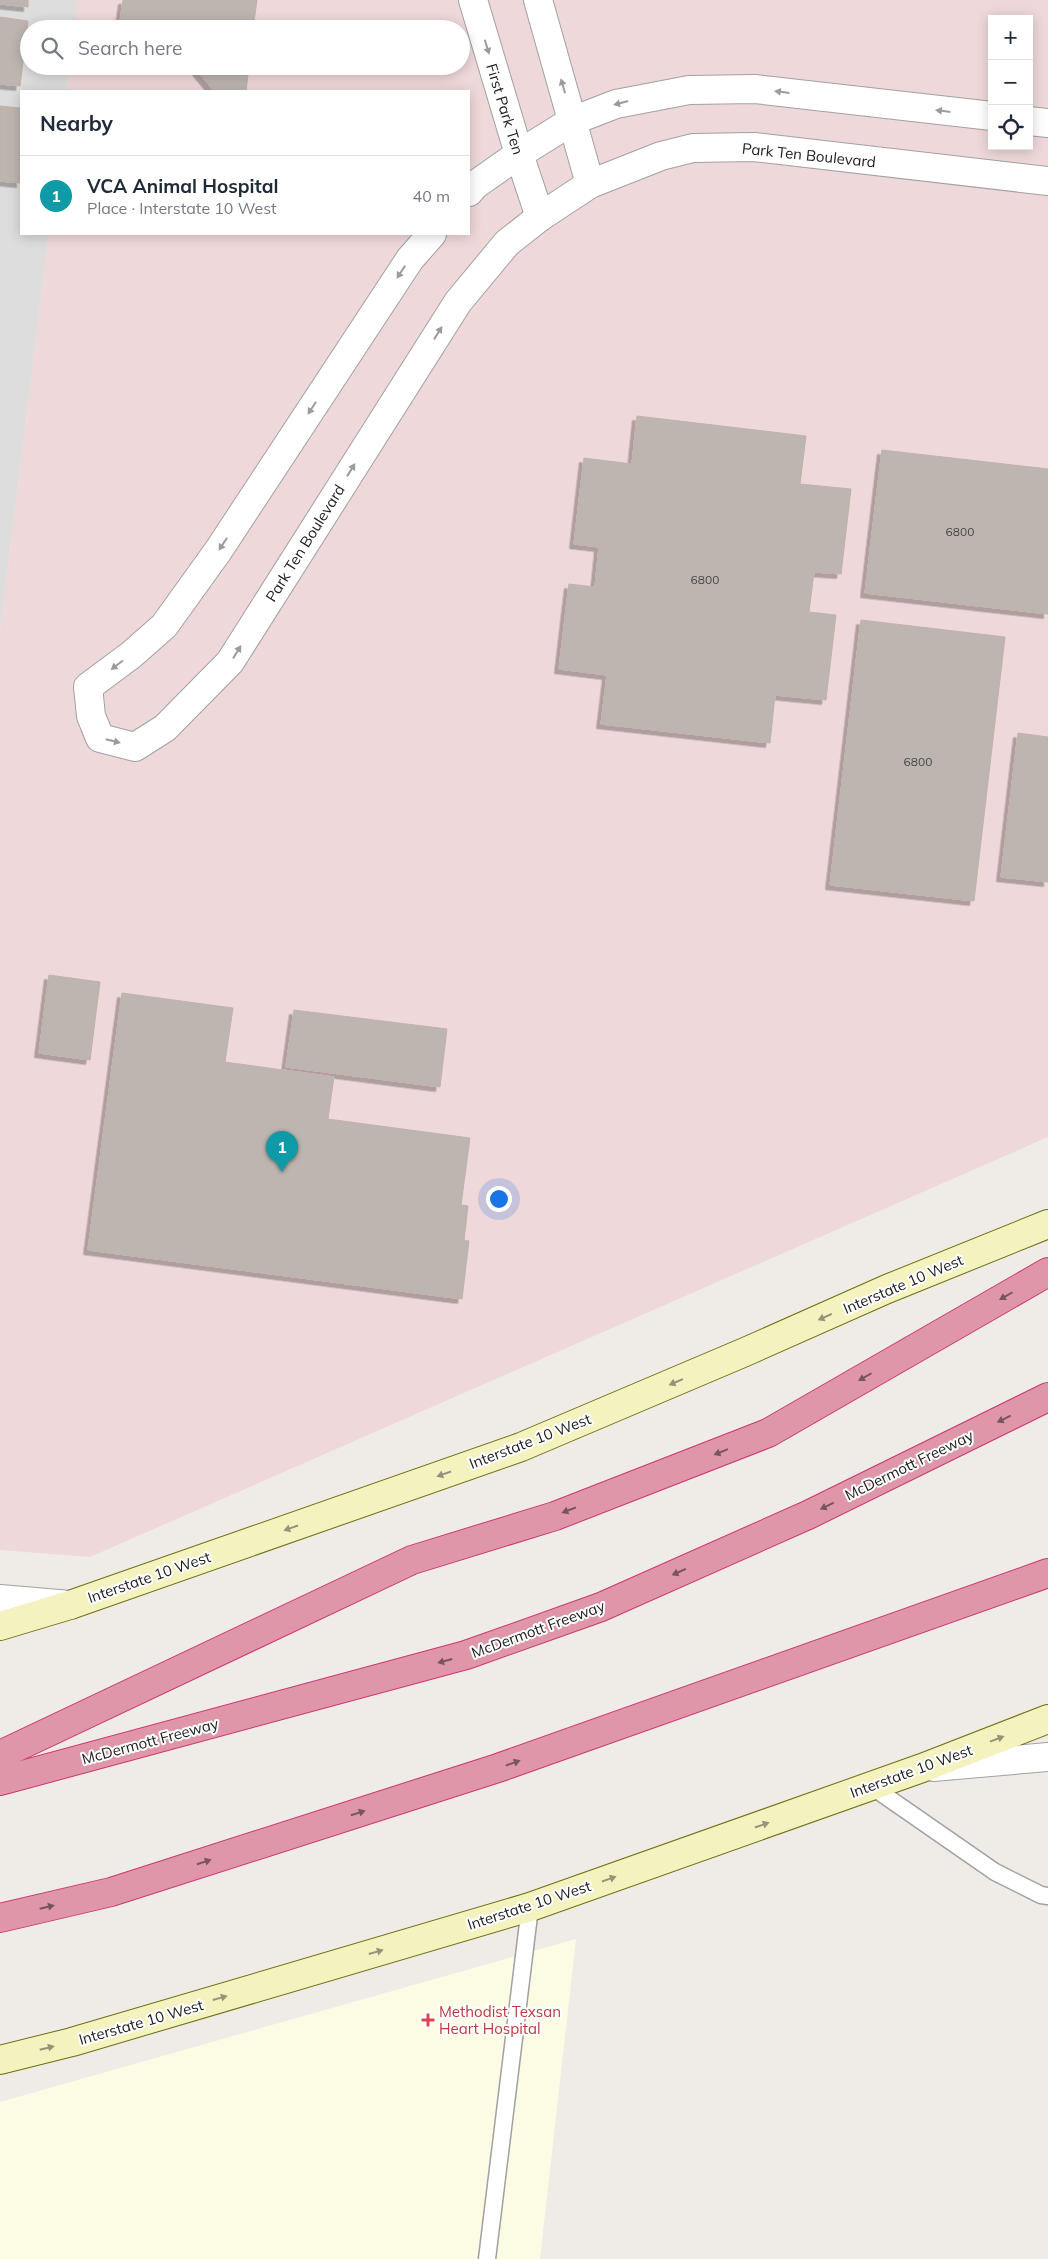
<!DOCTYPE html>
<meta charset="utf-8">
<style>
:root{--surface:#fff;--page:#f6f6f7;--text:#1f2937;--muted:#747a83;--line:#e0e1e3;--accent:#be111d}
body{margin:0;font-family:Mulish,sans-serif;background:var(--page);color:var(--text)}
.controls{position:absolute;right:15px;top:15px;display:grid;overflow:hidden;border-radius:0px;box-shadow:0 2px 12px #0003}
.controls button{width:45px;height:45px;display:grid;place-items:center;padding:0;border:0;border-bottom:1px solid var(--line);background:var(--surface);color:var(--text);font:25px sans-serif}
.you{position:absolute;left:498px;top:1198px;width:18px;height:18px;margin:-12px;border:4px solid #fff;border-radius:50%;background:#1a73e8;box-shadow:0 0 0 8px #1a73e833}
.badge{display:grid;place-items:center;width:32px;height:32px;border-radius:50%;background:var(--accent);color:#fff;font-size:16px;font-weight:700}
.pin{position:absolute;translate:-50% -41px;filter:drop-shadow(0 1px 2px #0008)}
.pin::after{content:'';position:absolute;top:26px;width:18px;height:15px;background:inherit;clip-path:polygon(0 0,100% 0,50% 100%)}
.list{margin:0;padding:0;list-style:none}
h2{display:flex;justify-content:space-between;align-items:center;height:65px;margin:0;padding:0 20px;font-size:21px}
h2 small{font-size:16px;font-weight:400;color:var(--muted)}
.list li{display:grid;grid-template-columns:32px 1fr auto;gap:15px;align-items:center;box-sizing:border-box;height:80px;padding:0 20px;border-top:1px solid var(--line)}
.list b{display:block;font-size:19px;white-space:nowrap}
.list p{margin:0;font-size:16px;white-space:nowrap;color:var(--muted)}
.list em{font-size:16px;font-style:normal;color:var(--muted)}
.icon{flex:none;width:28px;height:28px;fill:none;stroke:currentColor;stroke-width:2;stroke-linecap:round;stroke-linejoin:round}
.map{position:relative;flex:none;width:1048px;height:2259px;overflow:hidden}
.search{position:absolute;background:var(--surface);box-shadow:0 2px 12px #0003;left:20px;top:20px;width:450px;height:55px;display:flex;align-items:center;gap:12px;box-sizing:border-box;padding:0 18px;border-radius:28px;color:var(--muted);font-size:19px}
.panel{position:absolute;background:var(--surface);box-shadow:0 2px 12px #0003;left:20px;top:90px;width:450px;height:145px;border-radius:0px}
.map>svg:first-child{display:block}
.residential{fill:#dedddd}
.commercial{fill:#efd8d9;fill-rule:evenodd}
.education{fill:#fcfbe3}
.building{fill:#bdb5b0;stroke:#c0b2ab;filter:url(#shadow)}
.lines{fill:none;stroke-linecap:round;stroke-linejoin:round}
.service-casing{stroke:#a1a1a1;stroke-width:19}
.minor-casing{stroke:#a1a1a1;stroke-width:30}
.tertiary-casing{stroke:#a1a1a1;stroke-width:30}
.secondary-casing{stroke:#6b6f0e;stroke-width:30}
.motorway-casing{stroke:#cc3574;stroke-width:30}
.service{stroke:#fff;stroke-width:16}
.minor{stroke:#fff;stroke-width:28}
.tertiary{stroke:#fff;stroke-width:28}
.secondary{stroke:#f4f3c0;stroke-width:28}
.motorway{stroke:#e096a9;stroke-width:28}
.oneway{fill:#9b9b9b}
.oneway2{fill:#76555e}
.oneway3{fill:#959478}
.health-dot{fill:#e0444e;stroke:#fff;stroke-width:2}
.labels{text-anchor:middle;dominant-baseline:central;stroke-width:4;stroke-linejoin:round;paint-order:stroke}
.number-label{font-size:12px;fill:#474544}
.street-label{font-size:15px;fill:#202020;stroke:#fff}
.health-label{font-size:15px;fill:#be3a42;stroke:#fff;text-anchor:start}
</style>
<div class="map">
<svg width="1048" height="2259" viewBox="0 0 1048 2259">
<defs>
<filter id="shadow"><feDropShadow dx="-4.5" dy="4.5" stdDeviation="0" flood-color="#0004"/></filter>
</defs>
<rect width="100%" height="100%" fill="#efece7"/>
<polygon class="residential" points="0,0 78,0 75,29 29,29 29,66 70,66 67,91 21,91 21,234 49,234 0,632"/>
<path class="commercial" d="M78 0H1048V1137L90 1557 0 1550V632L49 234H469V91H67L70 66H461V29H75ZM992 19H1029V146H992Z"/>
<polygon class="education" points="576,1939 540,2259 0,2259 0,2102"/>
<g class="building">
<polygon points="0,0 28,0 28,7 0,4"/>
<polygon points="123,0 257,0 253,29 119,29"/>
<polygon points="0,17 28,21 20,86 0,84"/>
<polygon points="152,66 179,66 179,69"/>
<polygon points="193,66 249,66 246,91 214,91"/>
<polygon points="0,106 21,108 21,183 0,181"/>
<polygon points="637,416 806,436 800,484 851,489 841,574 814,572 809,612 836,615 826,700 775,695 770,743 601,724 607,675 559,669 569,584 595,587 599,547 574,544 584,458 632,464"/>
<polygon points="882,450 1048,469 1048,614 865,593"/>
<polygon points="861,620 1005,637 974,901 830,885"/>
<polygon points="1018,733 1048,737 1048,882 1001,877"/>
<polygon points="49,975 100,982 90,1060 39,1053"/>
<polygon points="122,993 233,1008 225,1062 334,1077 328,1119 470,1138 461,1205 468,1206 464,1240 469,1241 462,1299 88,1250"/>
<polygon points="294,1010 447,1029 440,1087 286,1067"/>
</g>
<g class="lines">
<g class="service-casing">
<g id="service">
<polyline points="871,1786 995,1872 1041,1895 1048,1896"/>
<polyline points="487,2259 530,1907"/>
</g>
</g>
<g class="minor-casing">
<g id="minor">
<polyline points="473,0 519,154 540,217"/>
<polyline points="538,0 590,184"/>
<polyline points="1029,121 1048,123"/>
<polyline points="469,192 475,185 519,154 572,121 616,104 689,90 755,89 992,116"/>
<polyline points="432,234 410,259 218,551 164,626 131,655 88,687 91,716 100,738 135,747 165,728 230,662 458,302 507,243 540,217 590,184 661,156 693,148 754,147 1048,181"/>
<polyline points="933,1767 1048,1757"/>
</g>
</g>
<g class="tertiary-casing">
<polyline id="tertiary" points="0,1599 70,1605"/>
</g>
<g class="secondary-casing">
<g id="secondary">
<polyline points="0,1626 70,1605 521,1447 745,1352 887,1289 1048,1224"/>
<polyline points="0,2060 72,2042 530,1907 922,1768 1048,1719"/>
</g>
</g>
<g class="motorway-casing">
<g id="motorway">
<polyline points="0,1755 412,1560 555,1516 768,1433 1048,1272"/>
<polyline points="0,1781 466,1655 601,1607 808,1515 1048,1397"/>
<polyline points="0,1918 111,1892 498,1768 1048,1573"/>
</g>
</g>
<use href="#service" class="service"/>
<use href="#minor" class="minor"/>
<use href="#tertiary" class="tertiary"/>
<use href="#secondary" class="secondary"/>
<use href="#motorway" class="motorway"/>
</g>
<defs><path id="oneway-solid" d="M-6-.8H1V-3.2L6.5 0L1 3.2V.8H-6Z" transform="scale(1.25)"/></defs>
<g class="oneway">
<use href="#oneway-solid" transform="translate(487 47) rotate(73)"/>
<use href="#oneway-solid" transform="translate(563 86) rotate(-106)"/>
<use href="#oneway-solid" transform="translate(782 92) rotate(-173)"/>
<use href="#oneway-solid" transform="translate(621 103) rotate(165)"/>
<use href="#oneway-solid" transform="translate(943 111) rotate(-173)"/>
<use href="#oneway-solid" transform="translate(401 272) rotate(123)"/>
<use href="#oneway-solid" transform="translate(438 333) rotate(-58)"/>
<use href="#oneway-solid" transform="translate(312 408) rotate(123)"/>
<use href="#oneway-solid" transform="translate(351 470) rotate(-58)"/>
<use href="#oneway-solid" transform="translate(223 544) rotate(123)"/>
<use href="#oneway-solid" transform="translate(237 652) rotate(-58)"/>
<use href="#oneway-solid" transform="translate(117 665) rotate(143)"/>
<use href="#oneway-solid" transform="translate(113 741) rotate(14)"/>
</g>
<g class="oneway2">
<use href="#oneway-solid" transform="translate(1006 1296) rotate(150)"/>
<use href="#oneway-solid" transform="translate(865 1377) rotate(150)"/>
<use href="#oneway-solid" transform="translate(1004 1419) rotate(154)"/>
<use href="#oneway-solid" transform="translate(721 1452) rotate(158)"/>
<use href="#oneway-solid" transform="translate(827 1506) rotate(154)"/>
<use href="#oneway-solid" transform="translate(569 1510) rotate(159)"/>
<use href="#oneway-solid" transform="translate(679 1572) rotate(156)"/>
<use href="#oneway-solid" transform="translate(445 1661) rotate(165)"/>
<use href="#oneway-solid" transform="translate(513 1763) rotate(-19)"/>
<use href="#oneway-solid" transform="translate(358 1813) rotate(-18)"/>
<use href="#oneway-solid" transform="translate(204 1862) rotate(-18)"/>
<use href="#oneway-solid" transform="translate(47 1907) rotate(-13)"/>
</g>
<g class="oneway3">
<use href="#oneway-solid" transform="translate(825 1317) rotate(156)"/>
<use href="#oneway-solid" transform="translate(676 1382) rotate(157)"/>
<use href="#oneway-solid" transform="translate(444 1474) rotate(161)"/>
<use href="#oneway-solid" transform="translate(291 1528) rotate(161)"/>
<use href="#oneway-solid" transform="translate(997 1739) rotate(-21)"/>
<use href="#oneway-solid" transform="translate(762 1825) rotate(-19)"/>
<use href="#oneway-solid" transform="translate(609 1879) rotate(-19)"/>
<use href="#oneway-solid" transform="translate(376 1952) rotate(-16)"/>
<use href="#oneway-solid" transform="translate(220 1998) rotate(-16)"/>
<use href="#oneway-solid" transform="translate(47 2048) rotate(-14)"/>
</g>
<path class="health-dot" d="M425.5 2012.5h5v5h5v5h-5v5h-5v-5h-5v-5h5z"/>
<g class="labels">
<g class="number-label">
<text x="960" y="531">6800</text>
<text x="705" y="579">6800</text>
<text x="918" y="761">6800</text>
</g>
<g class="street-label">
<text transform="translate(505 109) rotate(73)">First Park Ten</text>
<text transform="translate(809 155) rotate(6)">Park Ten Boulevard</text>
<text transform="translate(305 543) rotate(-58)">Park Ten Boulevard</text>
<text transform="translate(903 1284) rotate(-23)">Interstate 10 West</text>
<text transform="translate(530 1441) rotate(-21)">Interstate 10 West</text>
<text transform="translate(909 1465) rotate(-26)">McDermott Freeway</text>
<text transform="translate(149 1577) rotate(-19)">Interstate 10 West</text>
<text transform="translate(538 1629) rotate(-20)">McDermott Freeway</text>
<text transform="translate(150 1741) rotate(-15)">McDermott Freeway</text>
<text transform="translate(911 1771) rotate(-20)">Interstate 10 West</text>
<text transform="translate(529 1905) rotate(-18)">Interstate 10 West</text>
<text transform="translate(141 2022) rotate(-16)">Interstate 10 West</text>
</g>
<g class="health-label">
<text x="439" y="2011">Methodist Texsan<tspan x="439" dy="17">Heart Hospital</tspan></text>
</g>
</g>
</svg>
<div class="controls">
<button>+</button>
<button>−</button>
<button><svg class="icon" aria-label="locate" viewBox="0 0 24 24"><circle cx="12" cy="12" r="6"/><path d="M12 2v4M12 18v4M2 12h4M18 12h4"/></svg></button>
</div>
<div class="you"></div>
<div class="pin badge" style="left:282px;top:1172px;background:#0f9aa8">1</div>
<div class="search"><svg class="icon" aria-label="search" viewBox="0 0 24 24"><circle cx="10" cy="10" r="6"/><path d="M15 15l6 6"/></svg>Search here</div>
<section class="panel">
<h2>Nearby<small></small></h2>
<ul class="list">
<li><span class="badge" style="background:#0f9aa8">1</span><div><b>VCA Animal Hospital</b><p>Place · Interstate 10 West</p></div><em>40 m</em></li>
</ul>
</section>
</div>
